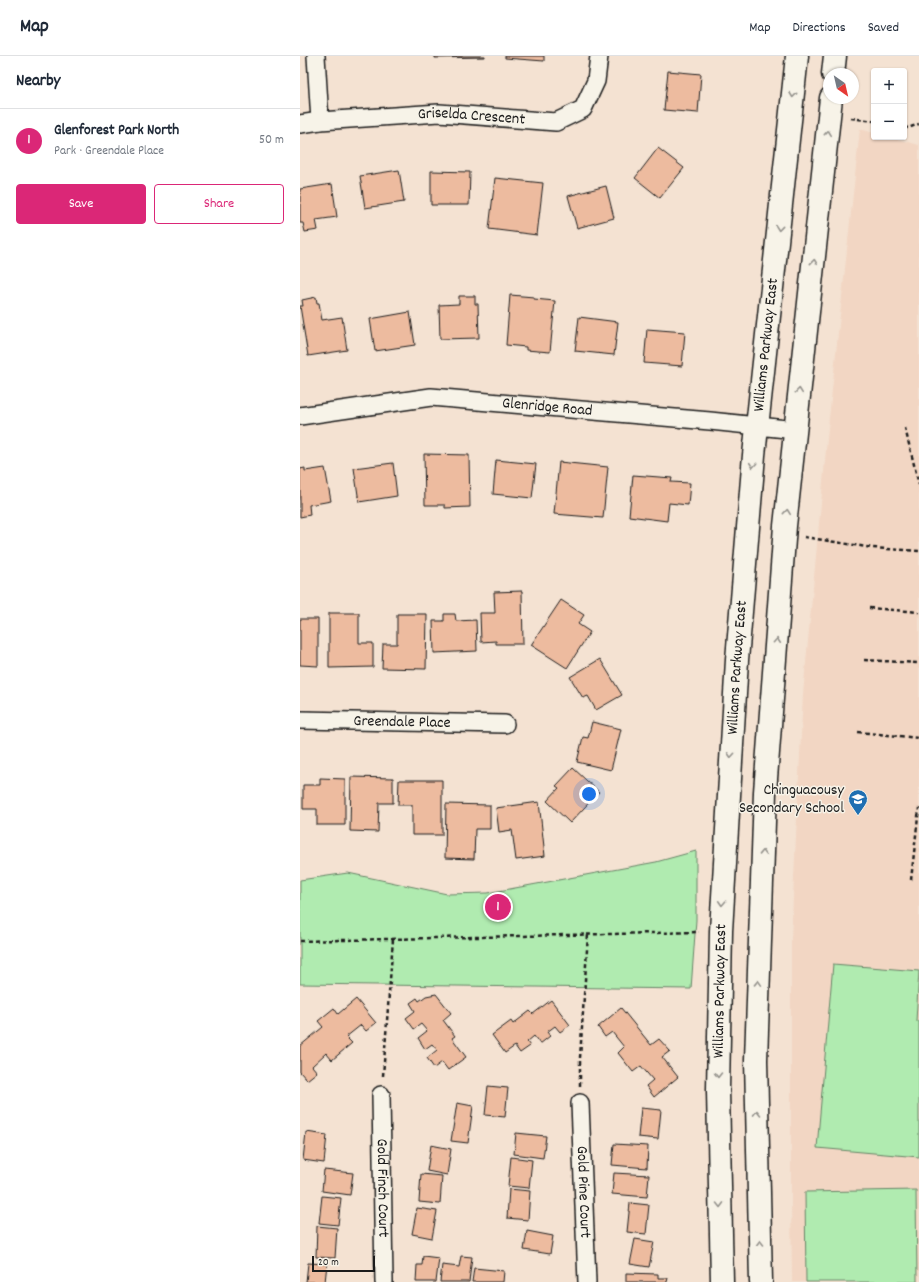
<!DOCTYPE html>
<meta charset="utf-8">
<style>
:root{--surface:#fff;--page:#f6f6f7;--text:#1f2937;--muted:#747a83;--line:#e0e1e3;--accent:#db2777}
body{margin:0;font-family:Dekko,sans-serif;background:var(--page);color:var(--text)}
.controls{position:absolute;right:12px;top:12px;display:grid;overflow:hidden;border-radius:4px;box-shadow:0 1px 3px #0004}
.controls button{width:36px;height:36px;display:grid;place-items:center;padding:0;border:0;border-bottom:1px solid var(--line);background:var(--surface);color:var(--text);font:20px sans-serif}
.compass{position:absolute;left:523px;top:12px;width:36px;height:36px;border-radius:50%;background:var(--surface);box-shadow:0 1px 3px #0004;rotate:146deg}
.scale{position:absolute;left:12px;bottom:10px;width:63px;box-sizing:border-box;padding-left:4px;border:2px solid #1c1c1c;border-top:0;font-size:11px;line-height:14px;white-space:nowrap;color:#1c1c1c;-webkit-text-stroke:3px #f7f3e8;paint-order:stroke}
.you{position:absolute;left:289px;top:738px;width:14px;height:14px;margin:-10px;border:3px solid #fff;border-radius:50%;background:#1a73e8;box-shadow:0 0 0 6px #1a73e833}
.badge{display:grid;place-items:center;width:26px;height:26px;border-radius:50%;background:var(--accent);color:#fff;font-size:13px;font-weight:700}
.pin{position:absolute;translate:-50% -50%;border:2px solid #fff;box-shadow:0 1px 4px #0006}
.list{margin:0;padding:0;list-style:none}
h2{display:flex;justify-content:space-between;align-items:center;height:52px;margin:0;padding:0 16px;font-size:17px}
h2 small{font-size:13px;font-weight:400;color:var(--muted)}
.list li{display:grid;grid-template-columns:26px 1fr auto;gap:12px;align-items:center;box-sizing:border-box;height:64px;padding:0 16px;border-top:1px solid var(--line)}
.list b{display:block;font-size:15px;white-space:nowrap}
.list p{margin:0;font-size:13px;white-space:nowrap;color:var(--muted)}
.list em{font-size:13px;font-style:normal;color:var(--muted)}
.actions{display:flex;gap:8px;padding:12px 16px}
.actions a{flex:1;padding:9px 0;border:1px solid var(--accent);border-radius:4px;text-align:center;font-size:14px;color:var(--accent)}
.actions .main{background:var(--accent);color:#fff}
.map{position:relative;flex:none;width:619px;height:1226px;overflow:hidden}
header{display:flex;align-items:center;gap:24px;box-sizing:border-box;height:56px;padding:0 20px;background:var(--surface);border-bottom:1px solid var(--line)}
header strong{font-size:19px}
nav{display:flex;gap:22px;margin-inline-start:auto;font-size:14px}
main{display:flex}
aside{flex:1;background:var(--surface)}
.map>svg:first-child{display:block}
.built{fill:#f2d6c3}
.green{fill:#b0ebb0;stroke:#668466}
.building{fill:#edbb9f;stroke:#1c1c1c}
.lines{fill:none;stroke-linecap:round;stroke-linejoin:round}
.street-casing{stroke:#1c1c1c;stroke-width:20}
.secondary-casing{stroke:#1c1c1c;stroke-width:25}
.path{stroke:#1c1c1c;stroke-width:2.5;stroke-dasharray:4 3;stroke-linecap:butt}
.street{stroke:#f7f3e8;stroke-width:17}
.secondary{stroke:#f7f3e8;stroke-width:22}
.oneway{stroke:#94928c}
.labels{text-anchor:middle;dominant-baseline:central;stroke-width:3;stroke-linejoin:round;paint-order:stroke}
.street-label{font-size:16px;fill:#1c1c1c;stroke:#f7f3e8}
.poi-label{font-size:16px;fill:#1c1c1c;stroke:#f7f3e8;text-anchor:end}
</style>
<header>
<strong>Map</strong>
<nav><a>Map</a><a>Directions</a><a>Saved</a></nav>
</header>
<main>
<aside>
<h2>Nearby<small></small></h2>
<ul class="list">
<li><span class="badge">1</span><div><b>Glenforest Park North</b><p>Park · Greendale Place</p></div><em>50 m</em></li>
</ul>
<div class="actions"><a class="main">Save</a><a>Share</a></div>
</aside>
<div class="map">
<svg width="619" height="1226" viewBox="0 0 619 1226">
<rect width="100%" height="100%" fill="#f4e2d2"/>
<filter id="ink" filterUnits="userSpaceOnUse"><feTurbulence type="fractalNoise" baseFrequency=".025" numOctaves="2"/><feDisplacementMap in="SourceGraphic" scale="8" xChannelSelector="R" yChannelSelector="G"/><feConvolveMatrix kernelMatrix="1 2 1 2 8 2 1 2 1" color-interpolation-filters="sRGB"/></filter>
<g filter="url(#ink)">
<polygon class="built" points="560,73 574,77 574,81 589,81 619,89 619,1226 492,1226 491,1145 491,882 503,638 529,362"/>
<g class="green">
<polygon points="396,795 396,864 391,933 0,928 0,824 48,817 147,838 188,837 356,806"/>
<polygon points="533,908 619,915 616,965 619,965 619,1101 517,1092"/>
<polygon points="616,1134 617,1226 506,1226 505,1136"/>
</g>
<g class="building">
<polygon points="135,0 185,0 185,1 135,2"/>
<polygon points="205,0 244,0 244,5 205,2"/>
<polygon points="368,15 401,18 398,57 364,54"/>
<polygon points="358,92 384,112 360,142 335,122"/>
<polygon points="99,114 104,146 65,152 60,120"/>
<polygon points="131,115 170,116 169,149 131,149"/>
<polygon points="195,122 243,127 237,179 189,173"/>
<polygon points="32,128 37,161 16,164 18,174 5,176 3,167 0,167 0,133"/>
<polygon points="306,130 314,162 277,172 268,140"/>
<polygon points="210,239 234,241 234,243 255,245 250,296 226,294 226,291 206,289"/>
<polygon points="159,240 175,240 175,248 178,248 179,282 140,283 139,249 159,248"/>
<polygon points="16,241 17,247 19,247 22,264 42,261 47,294 8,300 0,250 3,250 2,244"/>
<polygon points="110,256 115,289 75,295 70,263"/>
<polygon points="279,261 318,266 314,299 275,295"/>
<polygon points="347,273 385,276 382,310 344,307"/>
<polygon points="124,398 169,399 170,451 145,452 145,449 125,449"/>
<polygon points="196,404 236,408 232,442 193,438"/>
<polygon points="259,406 308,411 303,462 254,458"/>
<polygon points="93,407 97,440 59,446 54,412"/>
<polygon points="5,412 5,415 25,412 31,445 9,449 10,459 0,461 0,413"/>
<polygon points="333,419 372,422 371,426 390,427 388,449 369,447 367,465 329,460"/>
<polygon points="222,535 223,588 196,588 196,585 181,586 180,557 195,557 194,536"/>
<polygon points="261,544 284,559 278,568 290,576 267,612 231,589"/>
<polygon points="29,557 59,557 59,587 73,587 73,611 29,612"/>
<polygon points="97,558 127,558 126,613 82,612 83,588 97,588"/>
<polygon points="144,558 155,558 156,565 176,564 177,595 134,597 133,565 144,565"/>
<polygon points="0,563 18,563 18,610 0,609"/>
<polygon points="300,603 322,639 296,654 288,640 283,642 270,621"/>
<polygon points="292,666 321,673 311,714 277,706 283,681 288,682"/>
<polygon points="273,712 299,736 270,767 247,745 259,732 256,730"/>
<polygon points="51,721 93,722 93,747 79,747 78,776 50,775"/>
<polygon points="20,722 45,723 45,769 17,769 17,753 3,753 3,729 20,729"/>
<polygon points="99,724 142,724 142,779 112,779 112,749 98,749"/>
<polygon points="239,746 245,800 216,804 212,774 199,776 196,752"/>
<polygon points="146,748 190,749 190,773 175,773 174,803 145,802"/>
<polygon points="136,938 151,957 143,964 155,980 152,982 166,1001 148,1014 142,1006 134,1012 127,1002 137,994 132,988 125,993 118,982 127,975 121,968 114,973 106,962 115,955 110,947 117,942 119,945 126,940"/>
<polygon points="56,943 76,967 66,975 61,969 46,981 52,987 32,1004 26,997 12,1010 17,1016 7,1024 0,1016 0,990 23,971 18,965 34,952 38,958"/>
<polygon points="251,944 270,969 260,976 255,970 247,976 250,980 240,988 234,980 227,986 230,990 220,997 215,990 205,997 192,979 211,965 213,968 230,955 233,958"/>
<polygon points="321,952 351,989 359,983 370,995 362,1001 378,1021 354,1041 346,1030 353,1024 341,1010 333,1016 318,997 324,991 312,976 305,981 298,971"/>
<polygon points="188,1030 208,1032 205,1061 185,1059"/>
<polygon points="157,1047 173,1050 168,1087 151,1085"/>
<polygon points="341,1052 361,1054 358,1083 338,1081"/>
<polygon points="6,1076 27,1079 24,1107 3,1104"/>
<polygon points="216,1077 246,1080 243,1102 214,1098"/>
<polygon points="314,1088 348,1090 347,1112 312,1109"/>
<polygon points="131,1089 151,1093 147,1119 127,1115"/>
<polygon points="211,1101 232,1104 229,1132 208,1130"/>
<polygon points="24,1114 53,1117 50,1139 22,1135"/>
<polygon points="314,1117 349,1119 347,1141 312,1138"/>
<polygon points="121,1118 142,1120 140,1148 119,1146"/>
<polygon points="209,1133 230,1135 228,1164 207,1162"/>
<polygon points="22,1140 41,1142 38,1169 19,1167"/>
<polygon points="330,1147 349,1149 346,1178 327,1176"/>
<polygon points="117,1152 137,1155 132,1182 112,1178"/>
<polygon points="17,1170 37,1172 35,1202 16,1201"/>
<polygon points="227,1175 253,1180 250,1198 224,1194"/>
<polygon points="335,1183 354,1186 349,1211 330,1208"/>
<polygon points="123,1200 139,1202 136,1226 116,1226 117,1209 122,1209"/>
<polygon points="161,1200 172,1201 169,1226 140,1226 142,1209 159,1211"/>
<polygon points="8,1207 27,1208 25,1226 6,1226"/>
<polygon points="174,1212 204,1215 203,1226 172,1226"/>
<polygon points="326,1217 358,1218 358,1222 368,1222 367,1226 326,1226"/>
</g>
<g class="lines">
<g class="street-casing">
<g id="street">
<polyline points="16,0 20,65"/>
<path id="s1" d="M0 68 20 65 139 57 256 66 283 53 296 25 299 0"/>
<path id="s2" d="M0 360 131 341 410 365 496 374"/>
<path id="s3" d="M0 664 205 668"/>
<path id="s4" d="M81 1039 84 1226"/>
<path id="s5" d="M280 1047 287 1226"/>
</g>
</g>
<g class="secondary-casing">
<g id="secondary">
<polyline points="533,18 535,0"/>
<path id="s6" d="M422 1226 418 1034 421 875 437 604 454 399 497 0"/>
<polyline points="461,1226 456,1004 465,736 485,470 531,42"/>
</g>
</g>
<g class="path">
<polyline points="551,62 574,65"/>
<polyline points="604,71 608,72 619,68"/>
<polyline points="605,372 619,429"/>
<polyline points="504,481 573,492 619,495"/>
<polyline points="569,552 619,556"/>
<polyline points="564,604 619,607"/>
<polyline points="558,676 619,682"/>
<polyline points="611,824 619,752"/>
<polyline points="0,885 399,876"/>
<polyline points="83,1020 93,883"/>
<polyline points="280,1030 280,1002 288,878"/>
</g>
<use href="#street" class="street"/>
<use href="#secondary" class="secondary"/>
</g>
<defs><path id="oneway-chevron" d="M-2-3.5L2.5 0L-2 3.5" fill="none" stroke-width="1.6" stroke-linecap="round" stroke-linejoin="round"/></defs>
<g class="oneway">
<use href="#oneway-chevron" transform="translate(493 39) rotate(96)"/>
<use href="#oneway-chevron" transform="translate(528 77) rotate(-84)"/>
<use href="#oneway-chevron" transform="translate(479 172) rotate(96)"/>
<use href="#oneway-chevron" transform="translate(514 206) rotate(-84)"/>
<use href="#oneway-chevron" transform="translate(499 335) rotate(-84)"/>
<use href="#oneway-chevron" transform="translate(453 409) rotate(95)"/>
<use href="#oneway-chevron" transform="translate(487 456) rotate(-84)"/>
<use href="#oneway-chevron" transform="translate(477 585) rotate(-86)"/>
<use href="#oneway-chevron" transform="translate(431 699) rotate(94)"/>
<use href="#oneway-chevron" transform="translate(463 797) rotate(-88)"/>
<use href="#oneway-chevron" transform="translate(422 847) rotate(93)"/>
<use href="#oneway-chevron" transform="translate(458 927) rotate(-88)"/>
<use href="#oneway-chevron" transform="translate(418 1019) rotate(91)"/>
<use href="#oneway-chevron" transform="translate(457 1057) rotate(-91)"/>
<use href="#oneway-chevron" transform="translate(420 1149) rotate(89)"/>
<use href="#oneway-chevron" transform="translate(460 1187) rotate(-91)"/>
</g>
</g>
<defs>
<g id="school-pin" transform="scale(1)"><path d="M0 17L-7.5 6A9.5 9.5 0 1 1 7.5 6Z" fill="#1f6fb2" stroke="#f7f3e8"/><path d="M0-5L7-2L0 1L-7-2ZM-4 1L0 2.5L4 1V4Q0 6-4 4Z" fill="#fff"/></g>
</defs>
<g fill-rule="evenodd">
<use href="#school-pin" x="558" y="743"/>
</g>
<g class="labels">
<g class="street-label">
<text stroke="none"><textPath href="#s1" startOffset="172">Griselda Crescent</textPath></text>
<text stroke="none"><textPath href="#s6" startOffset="939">Williams Parkway East</textPath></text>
<text stroke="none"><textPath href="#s2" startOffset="249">Glenridge Road</textPath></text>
<text stroke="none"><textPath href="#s6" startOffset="615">Williams Parkway East</textPath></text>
<text stroke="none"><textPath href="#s3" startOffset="102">Greendale Place</textPath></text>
<text stroke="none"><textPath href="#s6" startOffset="291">Williams Parkway East</textPath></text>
<text stroke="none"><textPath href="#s4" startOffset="93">Gold Finch Court</textPath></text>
<text stroke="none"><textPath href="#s5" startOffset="89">Gold Pine Court</textPath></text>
</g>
<g class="poi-label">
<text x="544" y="734">Chinguacousy<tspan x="544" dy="18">Secondary School</tspan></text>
</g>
</g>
</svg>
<div class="controls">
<button>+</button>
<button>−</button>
</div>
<svg class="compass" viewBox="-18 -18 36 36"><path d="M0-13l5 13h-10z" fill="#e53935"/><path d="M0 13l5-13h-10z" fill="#747a83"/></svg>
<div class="scale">20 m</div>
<div class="you"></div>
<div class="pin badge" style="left:198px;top:851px">1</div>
</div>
</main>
